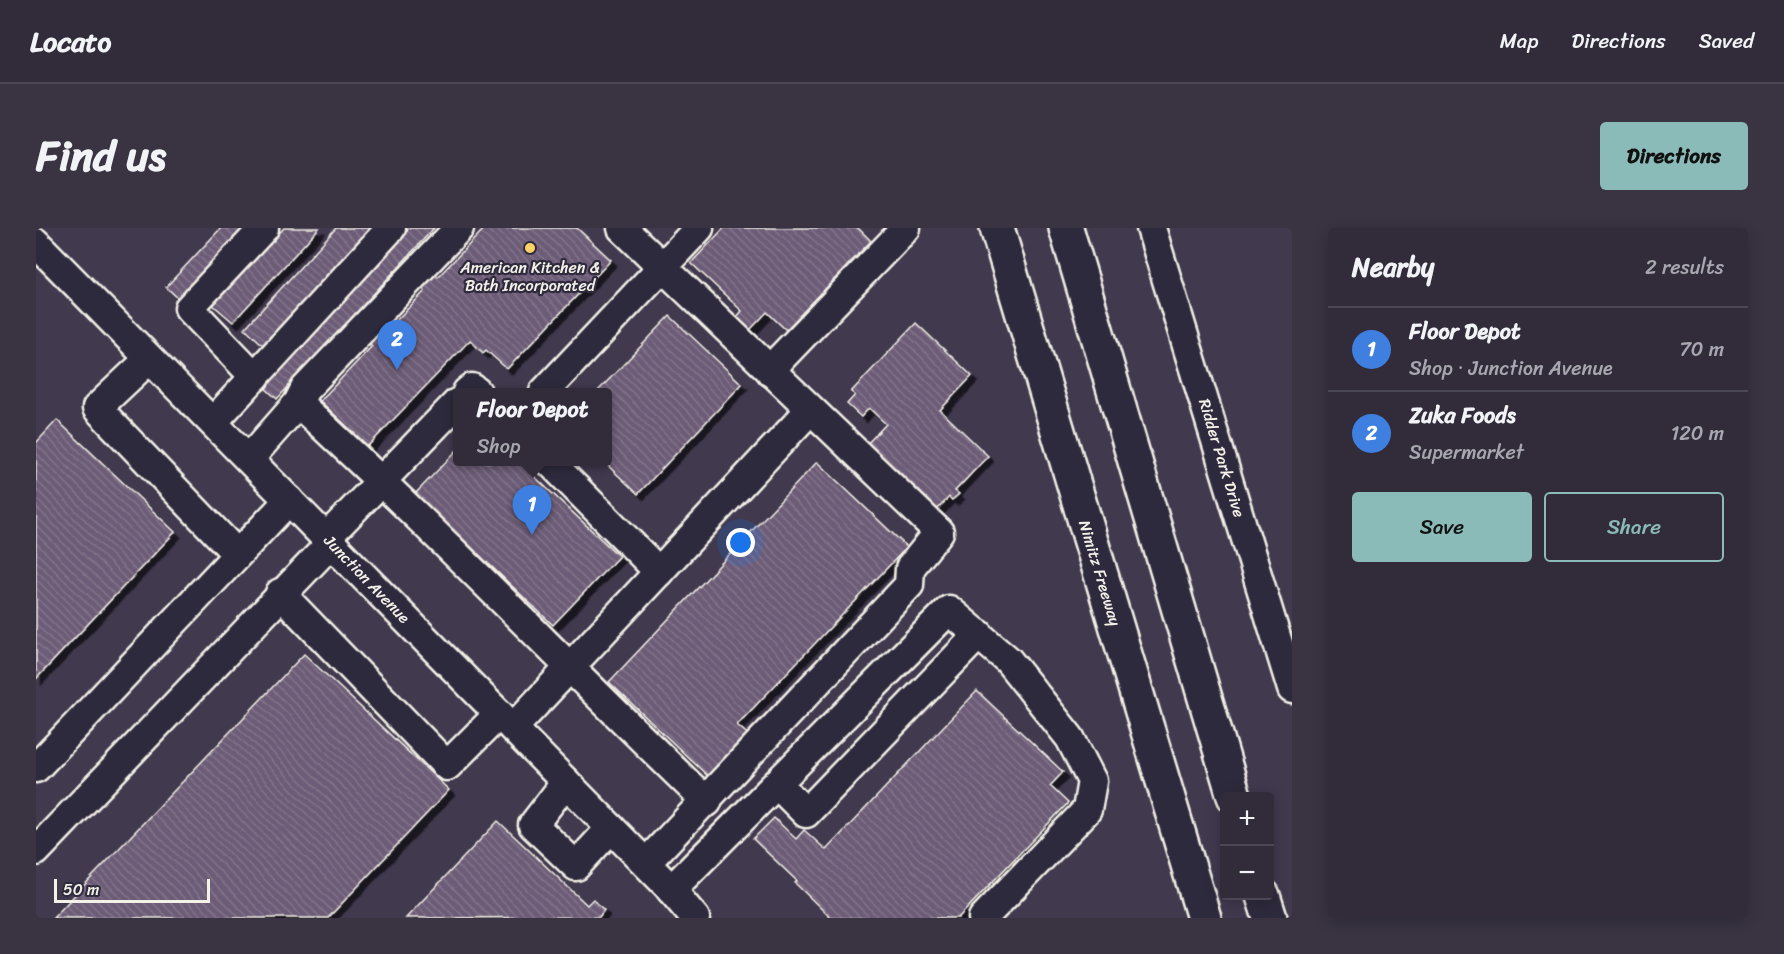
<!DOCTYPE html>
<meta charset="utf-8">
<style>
:root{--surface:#312b3a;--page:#393342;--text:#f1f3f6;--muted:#a8a7af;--line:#4c4754;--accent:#8bbbb9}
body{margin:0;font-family:Sriracha,sans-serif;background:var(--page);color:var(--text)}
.controls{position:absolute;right:18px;bottom:18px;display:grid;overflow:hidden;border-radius:6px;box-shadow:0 3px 15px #0003}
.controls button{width:54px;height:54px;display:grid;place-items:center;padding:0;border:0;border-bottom:2px solid var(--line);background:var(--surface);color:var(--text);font:30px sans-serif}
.scale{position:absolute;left:18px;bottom:15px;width:156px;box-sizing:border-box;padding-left:6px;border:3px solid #f4f1e8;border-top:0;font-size:16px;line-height:21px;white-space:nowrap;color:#f4f1e8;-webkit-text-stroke:4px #2f2a3d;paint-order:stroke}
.you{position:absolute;left:705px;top:315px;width:21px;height:21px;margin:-15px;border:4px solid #fff;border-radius:50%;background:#1a73e8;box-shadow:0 0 0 9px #1a73e833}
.badge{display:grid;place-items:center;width:39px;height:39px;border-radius:50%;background:var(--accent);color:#fff;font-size:20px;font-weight:700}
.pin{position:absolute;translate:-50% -50px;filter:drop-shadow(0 2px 3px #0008)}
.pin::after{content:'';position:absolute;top:32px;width:21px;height:18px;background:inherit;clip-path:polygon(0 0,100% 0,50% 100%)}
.popup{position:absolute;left:417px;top:160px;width:159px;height:78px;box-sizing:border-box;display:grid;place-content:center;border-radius:6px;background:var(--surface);filter:drop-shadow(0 2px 4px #0005);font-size:20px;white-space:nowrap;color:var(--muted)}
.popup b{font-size:22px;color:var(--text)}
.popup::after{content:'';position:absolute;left:50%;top:100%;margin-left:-12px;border:12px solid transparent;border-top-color:var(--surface)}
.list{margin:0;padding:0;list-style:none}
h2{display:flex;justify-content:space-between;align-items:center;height:78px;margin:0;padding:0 24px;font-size:26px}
h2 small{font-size:20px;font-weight:400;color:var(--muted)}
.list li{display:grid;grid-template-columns:39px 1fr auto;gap:18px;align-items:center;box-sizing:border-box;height:84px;padding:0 24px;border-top:2px solid var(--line)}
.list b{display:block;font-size:22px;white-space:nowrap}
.list p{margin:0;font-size:20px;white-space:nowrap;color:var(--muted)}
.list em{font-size:20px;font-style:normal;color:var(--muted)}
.actions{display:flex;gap:12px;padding:18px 24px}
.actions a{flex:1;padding:14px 0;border:2px solid var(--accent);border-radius:6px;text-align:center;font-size:21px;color:var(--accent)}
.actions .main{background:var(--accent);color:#111}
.map{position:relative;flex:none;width:1256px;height:690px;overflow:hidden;border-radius:6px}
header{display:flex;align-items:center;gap:36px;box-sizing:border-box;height:84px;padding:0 30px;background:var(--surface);border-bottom:2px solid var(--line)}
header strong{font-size:28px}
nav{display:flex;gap:33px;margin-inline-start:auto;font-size:21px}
.intro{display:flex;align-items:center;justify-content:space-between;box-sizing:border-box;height:144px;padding:0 36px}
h1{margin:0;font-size:42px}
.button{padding:15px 27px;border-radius:6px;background:var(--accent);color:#111;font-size:21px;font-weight:700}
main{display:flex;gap:36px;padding:0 36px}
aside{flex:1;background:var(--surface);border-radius:6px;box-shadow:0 3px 15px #0003}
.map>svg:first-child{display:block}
.building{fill:url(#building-back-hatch);stroke:#f4f1e8;stroke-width:1.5;filter:url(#shadow)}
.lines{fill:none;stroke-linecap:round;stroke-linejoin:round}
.minor-casing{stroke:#f4f1e8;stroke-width:33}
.highway-casing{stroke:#f4f1e8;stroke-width:38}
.minor{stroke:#2f2a3d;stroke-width:28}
.highway{stroke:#2f2a3d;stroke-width:33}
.poi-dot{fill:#ffd166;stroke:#2f2a3d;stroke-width:2}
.labels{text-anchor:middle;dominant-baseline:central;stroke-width:4.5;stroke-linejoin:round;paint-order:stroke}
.poi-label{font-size:16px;fill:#f4f1e8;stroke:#2f2a3d}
.street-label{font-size:16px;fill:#f4f1e8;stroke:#2f2a3d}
</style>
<header>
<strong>Locato</strong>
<nav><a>Map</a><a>Directions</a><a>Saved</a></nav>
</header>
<div class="intro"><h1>Find us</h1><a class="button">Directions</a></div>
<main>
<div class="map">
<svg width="1256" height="690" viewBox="0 0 1256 690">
<defs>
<pattern id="building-back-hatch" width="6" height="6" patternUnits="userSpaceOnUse" patternTransform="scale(1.5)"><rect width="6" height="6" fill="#6c5c77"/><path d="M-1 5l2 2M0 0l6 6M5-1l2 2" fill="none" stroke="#82748a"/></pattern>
<filter id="shadow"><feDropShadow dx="5.5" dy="5.5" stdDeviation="0" flood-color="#0009"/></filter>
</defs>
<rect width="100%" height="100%" fill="#41394e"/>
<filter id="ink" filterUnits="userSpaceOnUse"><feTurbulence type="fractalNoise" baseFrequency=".0167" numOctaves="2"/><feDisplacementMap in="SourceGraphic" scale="12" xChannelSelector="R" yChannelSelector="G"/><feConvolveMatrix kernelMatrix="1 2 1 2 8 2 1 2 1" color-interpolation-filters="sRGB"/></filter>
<g filter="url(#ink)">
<g class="building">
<polygon points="185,0 210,0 144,72 130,59"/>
<polygon points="248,0 283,0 197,94 177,77"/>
<polygon points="300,0 336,0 228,118 209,100"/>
<polygon points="373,0 398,0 241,171 228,159"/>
<polygon points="449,0 541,0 575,32 471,141 450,122 447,125 434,112 332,218 284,173 336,118 332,114 344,101 348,105 389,63 384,59 398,45 402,49"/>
<polygon points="688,0 822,0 835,13 750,102 731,84 713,103 700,90 706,83 655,35"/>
<polygon points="634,88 706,156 602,266 568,234 571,234 571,164 561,164"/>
<polygon points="880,95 936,148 904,182 952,228 919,263 923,266 916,272 913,269 900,283 830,217 850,196 833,180 825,189 811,176 819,167 815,164"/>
<polygon points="21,192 139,304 0,451 0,215"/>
<polygon points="421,222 421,234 483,234 583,328 517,397 379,266"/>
<polygon points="781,234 871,319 701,497 716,510 676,552 573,454"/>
<polygon points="268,426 413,562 292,690 17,690"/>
<polygon points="941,463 1027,544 1014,558 1032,575 922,690 795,690 759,655 761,653 717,611 738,590 760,611 768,602 790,622"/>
<polygon points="462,593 551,677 557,671 568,682 563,689 370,690"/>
</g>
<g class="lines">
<g class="minor-casing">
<g id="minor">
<polyline points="586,0 903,304 874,340 873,357 610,635"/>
<polyline points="1115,0 1256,461"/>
<polyline points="0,15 632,658 659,690"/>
<polyline points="113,131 61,180 201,326"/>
<polyline points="735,144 745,130 870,0"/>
<polyline points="219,149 153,80 228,0"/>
<polyline points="431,164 436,160 441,164"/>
<polyline points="508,164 663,0"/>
<path d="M262 175C402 304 534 442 671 574"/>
<polyline points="177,194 355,0"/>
<polyline points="213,231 262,175 269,161 423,0"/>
<polyline points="514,234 623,344"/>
<polyline points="290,310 421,175"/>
<polyline points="244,365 411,538 463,486"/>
<polyline points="477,500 774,182"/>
<polyline points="0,540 253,272"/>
<polyline points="530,554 497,597 540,638 575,600"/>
<polyline points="741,556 770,585 943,406"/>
<polyline points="0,623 295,315"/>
<polyline points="635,662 913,382 972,432 1034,510 1056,553 1051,582 947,690"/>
</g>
</g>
<g class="highway-casing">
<g id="highway">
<polyline points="961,0 1168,690"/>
<polyline points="1030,0 1198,568"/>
<polyline points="1227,668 1234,690"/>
</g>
</g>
<use href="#minor" class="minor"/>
<use href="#highway" class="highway"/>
</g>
</g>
<circle class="poi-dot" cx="494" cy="20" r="6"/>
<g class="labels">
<g class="poi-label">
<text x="494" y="39">American Kitchen &amp;<tspan x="494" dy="18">Bath Incorporated</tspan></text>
</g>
<g class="street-label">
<text transform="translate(1186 230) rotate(73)">Ridder Park Drive</text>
<text transform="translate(1064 345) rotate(73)">Nimitz Freeway</text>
<text transform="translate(331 351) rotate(46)">Junction Avenue</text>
</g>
</g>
</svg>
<div class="controls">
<button>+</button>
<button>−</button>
</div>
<div class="scale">50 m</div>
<div class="you"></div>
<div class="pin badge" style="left:496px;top:307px;background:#3f7fe0">1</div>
<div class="popup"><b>Floor Depot</b>Shop</div>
<div class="pin badge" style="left:361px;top:142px;background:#3f7fe0">2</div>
</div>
<aside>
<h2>Nearby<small>2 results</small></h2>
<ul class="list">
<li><span class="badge" style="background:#3f7fe0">1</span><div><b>Floor Depot</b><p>Shop · Junction Avenue</p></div><em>70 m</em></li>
<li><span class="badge" style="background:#3f7fe0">2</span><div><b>Zuka Foods</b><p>Supermarket</p></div><em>120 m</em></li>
</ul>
<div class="actions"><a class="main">Save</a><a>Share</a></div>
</aside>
</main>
